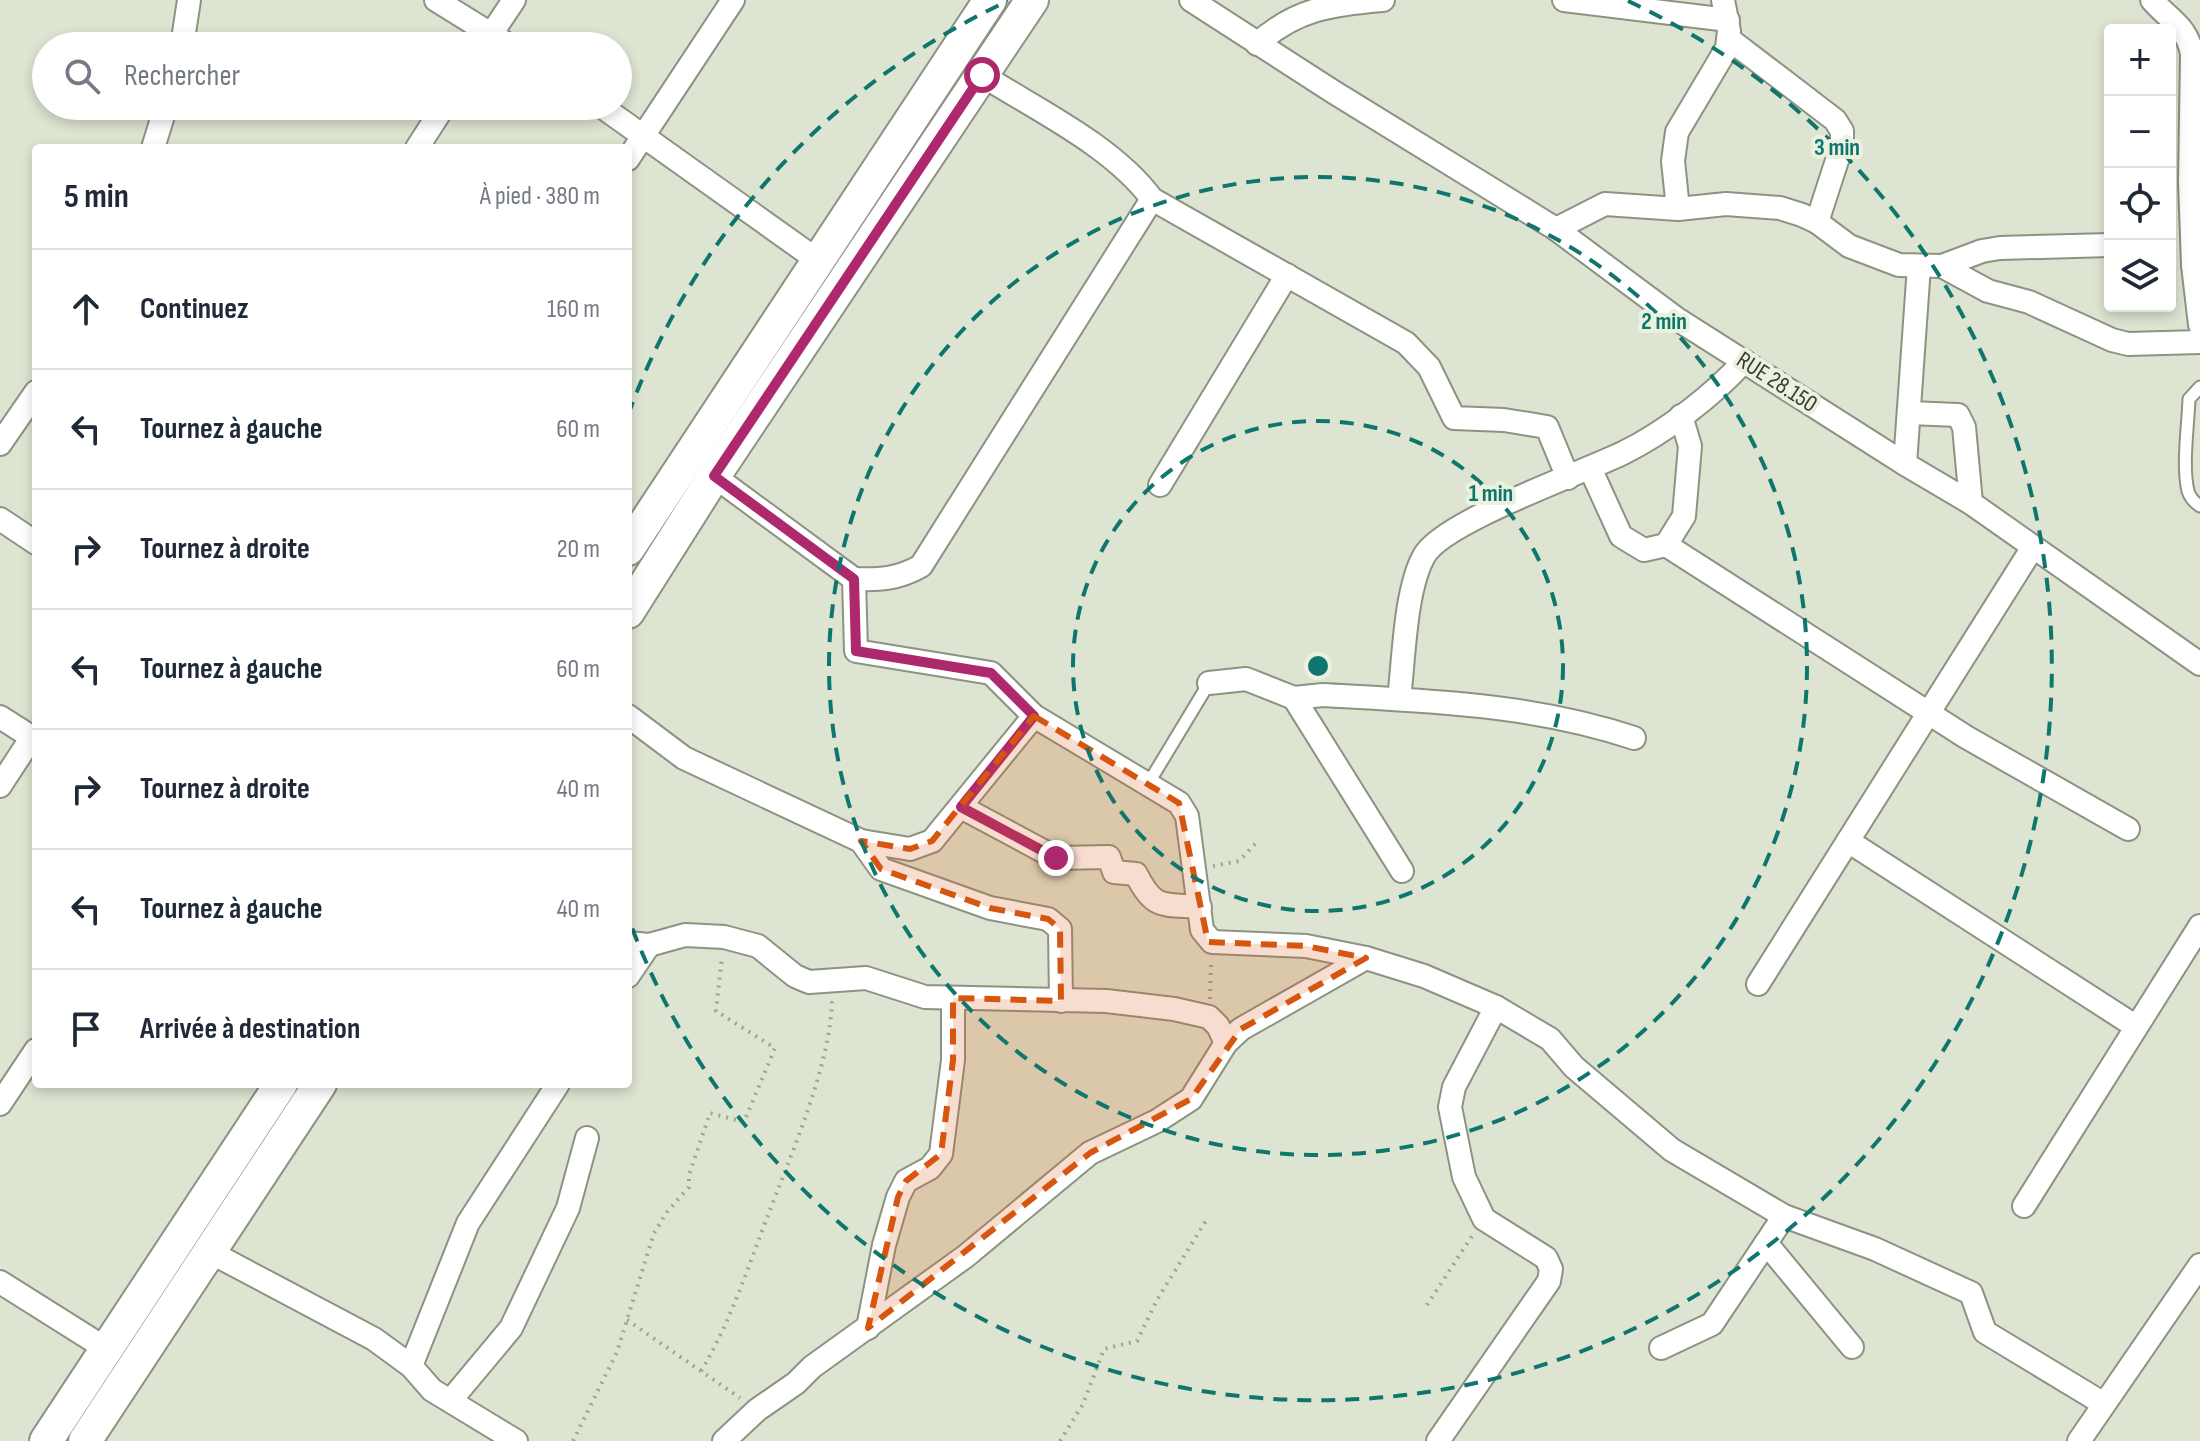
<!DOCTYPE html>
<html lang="fr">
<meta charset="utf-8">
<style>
:root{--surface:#fff;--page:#f6f6f7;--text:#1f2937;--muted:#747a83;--line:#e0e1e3}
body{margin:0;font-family:"Sofia Sans Condensed",sans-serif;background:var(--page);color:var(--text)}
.controls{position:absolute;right:24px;top:24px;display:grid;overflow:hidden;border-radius:8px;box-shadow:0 4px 12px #0003}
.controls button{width:72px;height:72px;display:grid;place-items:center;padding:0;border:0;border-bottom:2px solid var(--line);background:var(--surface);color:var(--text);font:40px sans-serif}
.stop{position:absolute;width:24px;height:24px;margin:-18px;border:6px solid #ae286e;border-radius:50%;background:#fff}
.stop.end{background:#ae286e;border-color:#fff;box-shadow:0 2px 8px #0008}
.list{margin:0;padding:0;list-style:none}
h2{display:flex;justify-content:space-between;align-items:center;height:104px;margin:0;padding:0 32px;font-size:34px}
h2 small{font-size:26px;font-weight:400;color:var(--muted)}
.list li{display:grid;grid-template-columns:52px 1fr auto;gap:24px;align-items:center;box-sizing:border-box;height:120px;padding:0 32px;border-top:2px solid var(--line)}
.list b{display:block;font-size:30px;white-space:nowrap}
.list em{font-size:26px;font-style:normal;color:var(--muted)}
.icon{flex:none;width:44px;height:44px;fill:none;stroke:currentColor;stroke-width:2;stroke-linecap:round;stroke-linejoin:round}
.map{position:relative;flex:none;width:2200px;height:1441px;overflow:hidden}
.search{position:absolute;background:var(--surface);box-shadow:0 4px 12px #0003;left:32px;top:32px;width:600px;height:88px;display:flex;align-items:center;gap:20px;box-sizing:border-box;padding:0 28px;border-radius:44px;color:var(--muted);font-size:30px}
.panel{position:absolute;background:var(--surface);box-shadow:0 4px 12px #0003;left:32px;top:144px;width:600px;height:944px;border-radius:8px}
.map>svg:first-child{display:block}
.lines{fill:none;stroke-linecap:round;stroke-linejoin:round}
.lane-casing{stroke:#8c9382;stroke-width:15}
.street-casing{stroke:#8c9382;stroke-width:26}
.secondary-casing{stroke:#8c9382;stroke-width:36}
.path{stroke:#9ea394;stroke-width:4;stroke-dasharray:2 6;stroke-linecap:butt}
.lane{stroke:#fff;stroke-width:11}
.street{stroke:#fff;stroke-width:22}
.secondary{stroke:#fff;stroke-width:32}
.route{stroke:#ae286e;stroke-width:10}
.marked{fill:#d65610;fill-opacity:0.2;stroke:#d65610;stroke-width:6;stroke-dasharray:16 10;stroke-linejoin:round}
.ring{fill:none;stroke:#0f766e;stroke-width:4;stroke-dasharray:14 10}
.labels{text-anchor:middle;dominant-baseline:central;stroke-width:8;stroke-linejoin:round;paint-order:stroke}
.street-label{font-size:24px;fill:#393c34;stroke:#eaf2df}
.centre{fill:#0f766e;stroke:#eaf2df;stroke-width:4}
.ring-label{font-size:24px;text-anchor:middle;font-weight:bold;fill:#0f766e;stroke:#eaf2df;stroke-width:8;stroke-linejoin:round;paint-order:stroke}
</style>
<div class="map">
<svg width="2200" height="1441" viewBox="0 0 2200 1441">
<rect width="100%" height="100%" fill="#dde4d1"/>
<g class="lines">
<g class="lane-casing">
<g id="lane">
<path d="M2200 387 2189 399C2188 426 2182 466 2188 491 2190 498 2194 502 2200 506"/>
<polyline points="1148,784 1209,683"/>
</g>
</g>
<g class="street-casing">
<g id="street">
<polyline points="436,0 510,46"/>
<polyline points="1191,0 1332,91 1556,229 1677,319 1905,464 1971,503 2200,664"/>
<polyline points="1564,0 1728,20"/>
<path d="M2152 0C2169 20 2187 26 2192 54L2190 182 2193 265 2200 273"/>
<polyline points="1729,39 1835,120 1842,131 1842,145 1817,222"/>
<path d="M1257 44C1297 8 1331 5 1383 0"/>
<polyline points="484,45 514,0"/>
<polyline points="182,46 189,0"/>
<path d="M982 75C1037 110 1113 146 1152 199L1406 343 1429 367 1454 418 1504 420 1547 427 1568 478"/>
<polyline points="601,106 820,262"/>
<polyline points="153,148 166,106"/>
<polyline points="417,148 444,106"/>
<polyline points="628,159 733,0"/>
<polyline points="1678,209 1673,161 1677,132 1727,48 1729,31 1723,0"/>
<polyline points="1556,229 1605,204 1678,209 1726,204 1780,208 1802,215 1817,222 1849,246 1899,265 1942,266 1982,251 2000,248 2110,245"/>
<polyline points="2193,265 2200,325"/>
<polyline points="1942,266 1988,291 2029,302 2112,340 2128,344 2200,342"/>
<polyline points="1909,413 1958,415 1964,427 1971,503"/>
<polyline points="0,444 36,392"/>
<polyline points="1905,464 1919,266"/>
<polyline points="1590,468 1621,536 1644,550 1666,545 1684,516 1690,446 1681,416"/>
<polyline points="714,476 854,579 856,651 991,673 1034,716 1179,803 1187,816 1202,930 1212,942 1306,946 1366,958 1424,976 1496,1007 1550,1039 1574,1067 1672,1150 1784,1216 1875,1249 1971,1293 1985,1332 2104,1404"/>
<polyline points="1160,485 1287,275"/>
<polyline points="0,519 36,543"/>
<polyline points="1666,545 1966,737 2128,829"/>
<path d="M854 579C880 580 898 579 921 566L1152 199"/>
<polyline points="1209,683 1246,679 1294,698 1402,871"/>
<path d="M1294 698 1323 695C1429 701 1533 704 1634 738"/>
<path d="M1399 699C1404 658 1405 590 1424 556 1442 522 1582 473 1623 453 1664 433 1714 395 1744 361"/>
<polyline points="628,716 684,758 861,841 881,869 990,908 1048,919 1060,929 1061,1001"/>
<polyline points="0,717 36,740"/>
<polyline points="0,786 32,737"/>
<path d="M961 807 1056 858 1109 857 1114 872 1136 874C1154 910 1162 904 1200 907"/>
<polyline points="861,841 910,849 932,841 1034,716"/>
<polyline points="1848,841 2135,1026"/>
<polyline points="628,943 649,945 685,935 724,937 758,946 795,976 809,982 866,978 925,997 1106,1001 1174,1009 1209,1017 1218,1026 1226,1043"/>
<polyline points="628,976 649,945"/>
<polyline points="1758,984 2033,547"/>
<polyline points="0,1104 36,1050"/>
<polyline points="2024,1206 2200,926"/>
<polyline points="1766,1243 1852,1347"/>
<polyline points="210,1252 374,1339 411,1366 432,1390 516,1441"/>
<polyline points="0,1282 108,1350"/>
<polyline points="868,1328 884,1245 898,1197 906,1181 930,1168 941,1154 953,1060 953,998"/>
<polyline points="1661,1348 1712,1324 1784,1216"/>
<polyline points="411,1366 468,1223 558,1084"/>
<polyline points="451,1400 511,1328 568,1208 587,1138"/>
<polyline points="724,1441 757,1410 796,1383 812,1367 966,1256 1090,1153 1157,1121 1191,1099 1226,1043 1241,1029 1366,958"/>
<polyline points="1438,1441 1549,1281 1551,1269 1546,1258 1484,1219 1464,1177 1450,1107 1454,1087 1496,1007"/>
<polyline points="2079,1441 2200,1265"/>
</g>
</g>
<g class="secondary-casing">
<g id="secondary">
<polyline points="628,549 990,0"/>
<polyline points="628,612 714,476 1032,0"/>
<polyline points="46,1441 281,1084"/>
<polyline points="85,1441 320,1084"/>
</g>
</g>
<g class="path">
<polyline points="1213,866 1239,861 1258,841"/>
<polyline points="1210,999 1211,960"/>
<polyline points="1427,1305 1474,1233"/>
<polyline points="627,1320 740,1398"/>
<path d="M701 1371C730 1323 747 1270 767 1218 790 1157 831 1064 832 1000"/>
<polyline points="573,1441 617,1352 654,1233 667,1212 689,1187 689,1175 710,1113 744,1122 775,1048 716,1011 722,956"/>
<polyline points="1060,1441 1083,1404 1104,1349 1137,1341 1157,1300 1207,1219"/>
</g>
<use href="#lane" class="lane"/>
<use href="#street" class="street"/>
<use href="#secondary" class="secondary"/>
</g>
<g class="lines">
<polyline class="route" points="982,75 714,476 854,579 856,651 991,673 1034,716 961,807 1056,858"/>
</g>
<path class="marked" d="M1034 716 1179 803 1208 942 1306 946 1366 958 1241 1029 1191 1099 1090 1153 868 1328 898 1197 906 1181 941 1154 953 1060V998L1061 1001 1060 929 1048 919 990 908 881 869 861 841 910 849 932 841Z"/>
<g class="ring">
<circle cx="1318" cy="666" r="245"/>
<circle cx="1318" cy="666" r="489"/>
<path d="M628 415A734 734 0 0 1 1008 1M1628 1A734 734 0 1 1 628 917"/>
</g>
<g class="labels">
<g class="street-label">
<text transform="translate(1777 382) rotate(33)">RUE 28.150</text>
</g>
</g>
<circle cx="1318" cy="666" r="12" class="centre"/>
<g class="ring-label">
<text x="1837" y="155">3 min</text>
<text x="1664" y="329">2 min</text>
<text x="1491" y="501">1 min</text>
</g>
</svg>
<div class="controls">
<button>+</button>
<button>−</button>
<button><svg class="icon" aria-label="locate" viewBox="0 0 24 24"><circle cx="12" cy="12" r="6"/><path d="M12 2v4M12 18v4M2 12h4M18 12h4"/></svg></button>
<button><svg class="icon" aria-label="layers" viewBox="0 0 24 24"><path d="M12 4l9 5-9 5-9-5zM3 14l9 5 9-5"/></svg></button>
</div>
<div class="stop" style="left:982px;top:75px"></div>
<div class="stop end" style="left:1056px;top:858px"></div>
<div class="search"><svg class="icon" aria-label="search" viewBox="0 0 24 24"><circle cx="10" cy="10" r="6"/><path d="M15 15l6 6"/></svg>Rechercher</div>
<section class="panel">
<h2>5 min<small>À pied · 380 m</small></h2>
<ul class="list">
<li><svg class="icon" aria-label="ahead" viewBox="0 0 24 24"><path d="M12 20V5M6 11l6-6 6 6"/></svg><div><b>Continuez</b></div><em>160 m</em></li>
<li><svg class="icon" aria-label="left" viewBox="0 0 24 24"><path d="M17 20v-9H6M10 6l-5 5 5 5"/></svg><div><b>Tournez à gauche</b></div><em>60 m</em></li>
<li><svg class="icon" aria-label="right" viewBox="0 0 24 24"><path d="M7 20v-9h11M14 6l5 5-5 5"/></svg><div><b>Tournez à droite</b></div><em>20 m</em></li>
<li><svg class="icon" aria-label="left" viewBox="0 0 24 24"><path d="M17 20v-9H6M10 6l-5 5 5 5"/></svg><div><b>Tournez à gauche</b></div><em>60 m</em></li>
<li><svg class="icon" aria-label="right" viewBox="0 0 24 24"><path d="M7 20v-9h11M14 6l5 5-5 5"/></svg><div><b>Tournez à droite</b></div><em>40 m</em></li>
<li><svg class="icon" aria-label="left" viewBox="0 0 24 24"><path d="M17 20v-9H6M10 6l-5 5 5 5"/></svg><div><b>Tournez à gauche</b></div><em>40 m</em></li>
<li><svg class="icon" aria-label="arrive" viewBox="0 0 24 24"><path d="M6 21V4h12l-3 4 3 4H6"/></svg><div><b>Arrivée à destination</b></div></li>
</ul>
</section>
</div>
